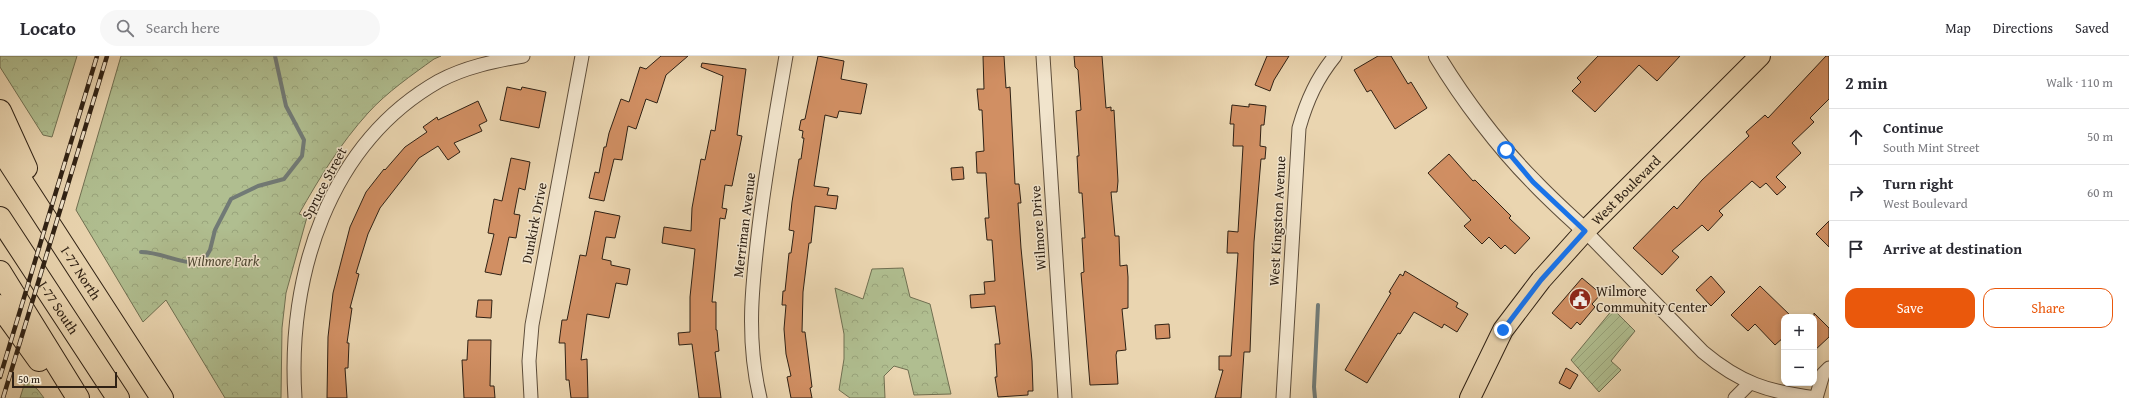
<!DOCTYPE html>
<meta charset="utf-8">
<style>
:root{--surface:#fff;--page:#f7f7f7;--text:#2b2b33;--muted:#7c7c81;--line:#e1e1e2;--accent:#ea580c}
body{margin:0;font-family:"Gentium Book Plus",serif;background:var(--page);color:var(--text)}
.controls{position:absolute;right:12px;bottom:12px;display:grid;overflow:hidden;border-radius:8px;box-shadow:0 2px 6px #0003}
.controls button{width:36px;height:36px;display:grid;place-items:center;padding:0;border:0;border-bottom:1px solid var(--line);background:var(--surface);color:var(--text);font:20px sans-serif}
.scale{position:absolute;left:12px;bottom:10px;width:105px;box-sizing:border-box;padding-left:4px;border:2px solid #2f2114;border-top:0;font-size:11px;line-height:14px;white-space:nowrap;color:#2f2114;-webkit-text-stroke:3px #f1e4cc;paint-order:stroke}
.stop{position:absolute;width:12px;height:12px;margin:-9px;border:3px solid #1a73e8;border-radius:50%;background:#fff}
.stop.end{background:#1a73e8;border-color:#fff;box-shadow:0 1px 4px #0008}
.list{margin:0;padding:0;list-style:none}
h2{display:flex;justify-content:space-between;align-items:center;height:52px;margin:0;padding:0 16px;font-size:17px}
h2 small{font-size:13px;font-weight:400;color:var(--muted)}
.list li{display:grid;grid-template-columns:26px 1fr auto;gap:12px;align-items:center;box-sizing:border-box;height:56px;padding:0 16px;border-top:1px solid var(--line)}
.list b{display:block;font-size:15px;white-space:nowrap}
.list p{margin:0;font-size:13px;white-space:nowrap;color:var(--muted)}
.list em{font-size:13px;font-style:normal;color:var(--muted)}
.actions{display:flex;gap:8px;padding:12px 16px}
.actions a{flex:1;padding:9px 0;border:1px solid var(--accent);border-radius:12px;text-align:center;font-size:14px;color:var(--accent)}
.actions .main{background:var(--accent);color:#fff}
.icon{flex:none;width:22px;height:22px;fill:none;stroke:currentColor;stroke-width:2;stroke-linecap:round;stroke-linejoin:round}
.map{position:relative;flex:none;width:1829px;height:342px;overflow:hidden}
header{display:flex;align-items:center;gap:24px;box-sizing:border-box;height:56px;padding:0 20px;background:var(--surface);border-bottom:1px solid var(--line)}
header strong{font-size:19px}
nav{display:flex;gap:22px;margin-inline-start:auto;font-size:14px}
.search{width:280px;height:36px;background:var(--page);display:flex;align-items:center;gap:10px;box-sizing:border-box;padding:0 14px;border-radius:22px;color:var(--muted);font-size:15px}
main{display:flex}
aside{flex:1;background:var(--surface)}
.map>svg:first-child{display:block}
.forest{fill:url(#forest-crowns);stroke:#707052}
.garden{fill:url(#garden-furrows);stroke:#707052}
.lines{fill:none;stroke-linecap:round;stroke-linejoin:round}
.stream{stroke:#717a76;stroke-width:4}
.building{fill:#d18f63;stroke:#2f2114}
.minor-casing{stroke:#5e4e3b;stroke-width:15}
.tertiary-casing{stroke:#5e4e3b;stroke-width:18}
.primary-casing{stroke:#2f2114;stroke-width:22}
.motorway-casing{stroke:#2f2114;stroke-width:24}
.minor{stroke:#f1e4cc;stroke-width:13}
.tertiary{stroke:#f1e4cc;stroke-width:16}
.primary{stroke:#ead5b0;stroke-width:20}
.motorway{stroke:#ead5b0;stroke-width:22}
.rail-casing{stroke:#2f2114;stroke-width:4.5}
.rail{stroke:#f1e4cc;stroke-width:3;stroke-dasharray:9;stroke-linecap:butt}
.route{stroke:#1a73e8;stroke-width:5}
.labels{text-anchor:middle;dominant-baseline:central;stroke-width:3;stroke-linejoin:round;paint-order:stroke}
.street-label{font-size:14px;fill:#2f2114;stroke:#f1e4cc}
.park-label{font-size:14px;font-style:italic;fill:#4f4833;stroke:#f1e4cc}
.poi-label{font-size:14px;fill:#2f2114;stroke:#f1e4cc;text-anchor:start}
</style>
<header>
<strong>Locato</strong>
<div class="search"><svg class="icon" aria-label="search" viewBox="0 0 24 24"><circle cx="10" cy="10" r="6"/><path d="M15 15l6 6"/></svg>Search here</div>
<nav><a>Map</a><a>Directions</a><a>Saved</a></nav>
</header>
<main>
<div class="map">
<svg width="1829" height="342" viewBox="0 0 1829 342">
<defs>
<pattern id="forest-crowns" width="20" height="18" patternUnits="userSpaceOnUse"><rect width="20" height="18" fill="#b0be90"/><path d="M2 6a3 3 0 1 1 6 0M12 15a3 3 0 1 1 6 0" fill="none" stroke="#98a37b"/></pattern>
<pattern id="garden-furrows" width="10" height="10" patternUnits="userSpaceOnUse"><rect width="10" height="10" fill="#b0be90"/><path d="M-1 1l2-2M0 10L10 0M9 11l2-2" fill="none" stroke="#98a37b"/></pattern>
</defs>
<rect width="100%" height="100%" fill="#ead5b0"/>
<filter id="stains"><feTurbulence type="fractalNoise" baseFrequency=".005" numOctaves="4"/><feColorMatrix values="0 0 0 0 .2 0 0 0 0 .09 0 0 0 0 .02 0 0 0 .5 -.17"/></filter>
<radialGradient id="worn" r=".72"><stop offset=".6" stop-color="#630" stop-opacity="0"/><stop offset="1" stop-color="#630" stop-opacity=".3"/></radialGradient>
<g class="forest">
<polygon points="0,0 77,0 52,81 43,79 0,11"/>
<path d="M121 0H441L434 3C412 19 387 36 368 57 340 88 320 121 299 158L307 161 286 237 282 272 281 342H225L166 244 143 266 76 154Z"/>
<polygon points="903,212 910,241 930,248 951,338 914,339 908,314 894,310 884,320 885,342 850,342 839,334 844,303 844,278 835,232 863,243 872,213"/>
<polygon points="26,323 38,334 44,342 20,342"/>
</g>
<polygon class="garden" points="1613,253 1635,275 1611,305 1621,314 1599,336 1571,304"/>
<g class="lines">
<g class="stream">
<path d="M141 196C161 196 179 208 200 207L206 201 210 194 215 174 231 143 258 130 284 123 302 100 304 84 286 50 275 0"/>
<polyline points="1315,342 1314,331 1318,249"/>
</g>
</g>
<g class="building">
<polygon points="661,0 688,0 666,19 657,47 646,43 636,73 628,70 622,104 614,103 604,145 589,142 595,116 599,117 604,91 606,91 609,77 621,43 629,46 640,11 646,13"/>
<polygon points="818,0 844,5 841,23 867,28 861,58 839,55 837,62 825,59 814,130 829,132 827,139 838,140 836,153 815,150 811,187 809,187 803,236 802,276 805,276 812,331 810,332 812,342 791,342 787,321 791,320 786,298 784,273 786,249 782,249 783,235 785,235 789,197 791,197 794,175 789,174 792,146 799,103 801,103 804,82 802,82 803,75 799,74 801,64 805,63"/>
<polygon points="983,0 1004,0 1006,32 1010,31 1015,128 1019,128 1021,147 1018,147 1021,192 1032,305 1033,335 1028,335 1028,339 998,341 995,321 997,321 995,288 1000,288 995,250 971,252 970,239 985,238 984,226 995,225 992,184 987,184 985,162 989,162 986,117 977,117 976,96 984,95 982,54 979,54 977,33 984,33"/>
<polygon points="1074,0 1102,0 1106,52 1111,51 1111,55 1114,54 1118,125 1117,136 1111,136 1115,180 1119,180 1120,210 1127,209 1128,221 1128,252 1122,253 1126,294 1117,295 1116,299 1118,328 1090,329 1081,217 1084,216 1082,182 1085,182 1082,137 1079,137 1078,119 1077,100 1079,100 1076,55 1081,54 1078,14 1075,11"/>
<polygon points="1267,0 1289,0 1274,24 1270,35 1255,29"/>
<polygon points="1378,0 1391,0 1408,28 1411,26 1427,52 1395,73 1371,34 1367,36 1354,14"/>
<polygon points="1598,0 1680,0 1657,25 1639,9 1595,56 1572,35 1581,26 1577,22"/>
<polygon points="1826,0 1829,0 1829,43 1810,62 1814,66 1792,87 1801,97 1776,121 1786,131 1777,139 1766,127 1760,132 1752,125 1719,155 1723,159 1708,175 1702,169 1672,195 1679,201 1662,219 1633,192 1674,150 1677,153 1702,124 1749,80 1746,76 1765,59 1768,62"/>
<polygon points="702,7 746,13 737,79 742,80 732,130 725,129 722,152 727,153 725,163 720,162 712,246 716,246 716,274 717,274 719,295 715,296 721,342 699,342 692,288 679,289 678,277 690,276 690,241 695,193 662,187 664,171 691,175 692,152 701,103 705,104 711,74 715,75 723,20 701,11"/>
<polygon points="507,31 521,34 522,31 546,36 539,72 500,64"/>
<polygon points="478,45 487,65 479,69 482,75 454,87 460,96 448,104 438,90 419,102 380,152 368,178 356,217 359,218 350,252 352,252 347,287 349,287 348,312 345,312 347,342 327,342 328,281 333,237 350,171 366,136 384,113 385,114 405,91 427,76 423,71 437,61 438,64"/>
<polygon points="1249,48 1266,50 1264,69 1261,69 1260,90 1266,91 1265,103 1261,103 1254,186 1250,296 1244,296 1241,342 1215,342 1223,314 1219,314 1219,300 1231,300 1238,197 1227,197 1228,175 1238,176 1243,90 1233,90 1234,68 1230,68 1232,49 1249,51"/>
<polygon points="1449,98 1473,125 1475,124 1511,160 1509,162 1530,182 1515,198 1505,189 1501,193 1489,181 1482,188 1464,170 1471,164 1428,117"/>
<polygon points="511,102 530,106 525,134 519,132 514,158 520,159 516,182 509,181 501,219 485,216 494,178 488,177 494,143 502,145"/>
<polygon points="963,111 964,123 952,124 951,112"/>
<polygon points="595,155 620,160 615,182 606,181 602,203 611,205 611,209 630,213 627,229 616,227 609,262 587,258 581,304 587,303 588,342 571,342 569,324 566,324 565,287 559,287 562,264 567,264 580,199 586,200"/>
<polygon points="1829,165 1829,191 1816,178"/>
<polygon points="1405,215 1458,247 1456,251 1468,258 1457,276 1444,268 1442,272 1414,256 1400,278 1398,277 1367,327 1345,314 1391,237 1389,236 1400,218 1403,220"/>
<polygon points="1711,220 1725,236 1711,250 1696,234"/>
<polygon points="1582,222 1601,238 1592,248 1595,251 1580,269 1577,266 1571,273 1552,257"/>
<polygon points="1760,230 1792,261 1784,261 1784,281 1775,289 1755,268 1748,275 1731,259"/>
<polygon points="478,244 492,244 491,262 476,261"/>
<polygon points="1814,257 1829,272 1829,281 1814,295"/>
<polygon points="1169,268 1170,282 1156,283 1155,269"/>
<polygon points="468,284 491,284 490,330 494,330 495,342 464,342 462,304 467,304"/>
<polygon points="1566,312 1578,319 1570,333 1559,327"/>
</g>
<g class="lines">
<g class="minor-casing">
<g id="minor">
<polyline points="1043,0 1065,342"/>
<path d="M1585 175 1703 296C1740 327 1768 336 1816 342"/>
<path d="M295 342C287 221 328 88 439 25 465 11 495 5 523 0"/>
<polyline points="531,342 529,305 532,269 582,0"/>
<path d="M760 342C746 283 752 230 759 171 766 113 776 57 786 0"/>
<path d="M1283 342 1299 72C1307 44 1317 22 1335 0"/>
<polyline points="1735,342 1750,327"/>
<polyline points="1816,342 1823,318 1829,312"/>
</g>
</g>
<g class="tertiary-casing">
<path id="tertiary" d="M1437 0C1463 43 1499 91 1534 126 1550 143 1568 159 1585 175"/>
</g>
<g class="primary-casing">
<g id="primary">
<path id="s1" d="M1470 342 1503 274 1541 224 1585 175 1760 0"/>
</g>
</g>
<g class="motorway-casing">
<g id="motorway">
<polyline points="0,55 26,112"/>
<path id="s2" d="M0 92 162 342"/>
<path id="s3" d="M0 162 118 342"/>
<polyline points="0,216 78,342"/>
<polyline points="0,250 39,304"/>
</g>
</g>
<use href="#minor" class="minor"/>
<use href="#tertiary" class="tertiary"/>
<use href="#primary" class="primary"/>
<use href="#motorway" class="motorway"/>
<g class="rail-casing">
<g id="rail">
<polyline points="0,321 97,0"/>
<polyline points="3,342 107,0"/>
</g>
</g>
<use href="#rail" class="rail"/>
</g>
<g class="lines">
<polyline class="route" points="1503,274 1541,224 1585,175 1533,126 1506,94"/>
</g>
<defs>
<g id="civic-disc" transform="scale(1.15)"><circle r="9.5" fill="#8f2418" stroke="#f1e4cc"/><path d="M-.6-6.5H3V-4.5H.6V-3L4-1V1h2V6H-6V1h2V-1L-.6-3ZM-1.2 2.5V6h2.4V2.5Z" fill="#fff"/></g>
</defs>
<g fill-rule="evenodd">
<use href="#civic-disc" x="1580" y="243"/>
</g>
<g class="labels">
<g class="street-label">
<text transform="translate(324 127) rotate(-62)">Spruce Street</text>
<text stroke="none"><textPath href="#s1" startOffset="262">West Boulevard</textPath></text>
<text transform="translate(1277 165) rotate(-87)">West Kingston Avenue</text>
<text transform="translate(534 167) rotate(-79)">Dunkirk Drive</text>
<text transform="translate(744 169) rotate(-83)">Merriman Avenue</text>
<text transform="translate(1038 172) rotate(-94)">Wilmore Drive</text>
<text stroke="none"><textPath href="#s2" startOffset="149">I-77 North</textPath></text>
<text stroke="none"><textPath href="#s3" startOffset="107">I-77 South</textPath></text>
</g>
<g class="park-label">
<text x="223" y="205">Wilmore Park</text>
</g>
<g class="poi-label">
<text x="1596" y="235">Wilmore<tspan x="1596" dy="16">Community Center</tspan></text>
</g>
</g>
<rect width="100%" height="100%" filter="url(#stains)"/>
<rect width="100%" height="100%" fill="url(#worn)"/>
</svg>
<div class="controls">
<button>+</button>
<button>−</button>
</div>
<div class="scale">50 m</div>
<div class="stop" style="left:1506px;top:94px"></div>
<div class="stop end" style="left:1503px;top:274px"></div>
</div>
<aside>
<h2>2 min<small>Walk · 110 m</small></h2>
<ul class="list">
<li><svg class="icon" aria-label="ahead" viewBox="0 0 24 24"><path d="M12 20V5M6 11l6-6 6 6"/></svg><div><b>Continue</b><p>South Mint Street</p></div><em>50 m</em></li>
<li><svg class="icon" aria-label="right" viewBox="0 0 24 24"><path d="M7 20v-9h11M14 6l5 5-5 5"/></svg><div><b>Turn right</b><p>West Boulevard</p></div><em>60 m</em></li>
<li><svg class="icon" aria-label="arrive" viewBox="0 0 24 24"><path d="M6 21V4h12l-3 4 3 4H6"/></svg><div><b>Arrive at destination</b></div></li>
</ul>
<div class="actions"><a class="main">Save</a><a>Share</a></div>
</aside>
</main>
